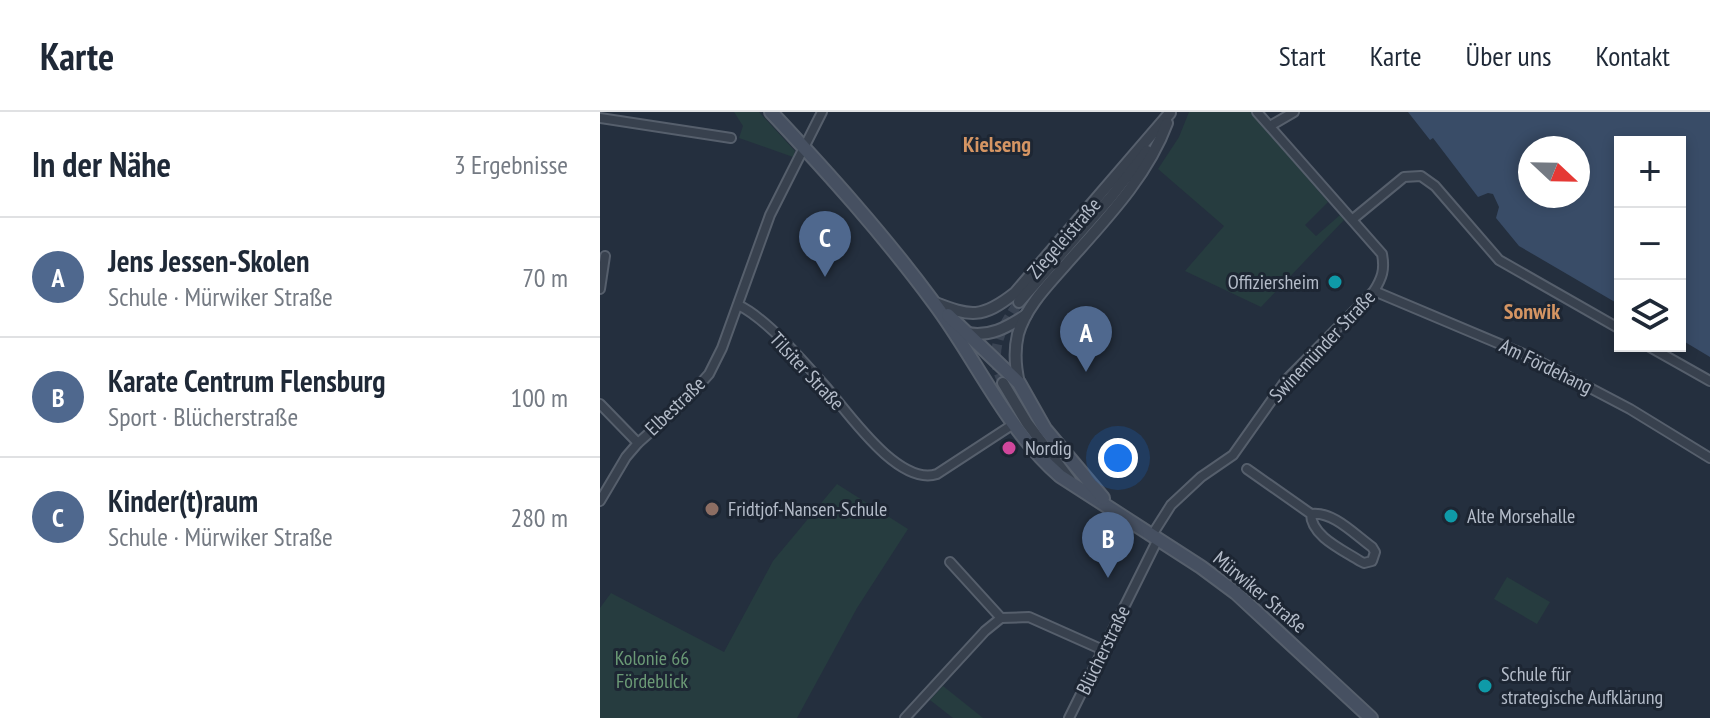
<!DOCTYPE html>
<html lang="de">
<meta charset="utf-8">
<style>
:root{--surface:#fff;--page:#f2f2f3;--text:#1f2937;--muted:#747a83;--line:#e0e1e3;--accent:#4f688e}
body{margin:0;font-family:"PT Sans Narrow",sans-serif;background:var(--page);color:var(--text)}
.controls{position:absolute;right:24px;top:24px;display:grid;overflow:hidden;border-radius:0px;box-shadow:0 4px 12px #0003}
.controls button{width:72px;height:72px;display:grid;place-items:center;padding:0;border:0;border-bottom:2px solid var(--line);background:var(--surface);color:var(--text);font:40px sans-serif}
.compass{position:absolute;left:918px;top:24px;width:72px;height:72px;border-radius:50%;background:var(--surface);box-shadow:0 4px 12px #0003;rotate:112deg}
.you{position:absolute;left:518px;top:346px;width:28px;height:28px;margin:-20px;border:6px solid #fff;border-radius:50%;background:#1a73e8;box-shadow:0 0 0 12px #1a73e833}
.badge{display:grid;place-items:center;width:52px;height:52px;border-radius:50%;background:var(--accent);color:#fff;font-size:26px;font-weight:700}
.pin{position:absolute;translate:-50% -66px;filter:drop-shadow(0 2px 4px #0008)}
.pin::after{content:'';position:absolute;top:42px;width:28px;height:24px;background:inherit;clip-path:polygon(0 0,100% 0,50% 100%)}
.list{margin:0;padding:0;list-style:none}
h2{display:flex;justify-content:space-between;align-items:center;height:104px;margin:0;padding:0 32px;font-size:34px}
h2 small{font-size:26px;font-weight:400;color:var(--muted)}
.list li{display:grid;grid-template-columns:52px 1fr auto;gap:24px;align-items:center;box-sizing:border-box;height:120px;padding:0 32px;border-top:2px solid var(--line)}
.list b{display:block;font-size:30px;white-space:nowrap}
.list p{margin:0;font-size:26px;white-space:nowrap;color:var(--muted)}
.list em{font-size:26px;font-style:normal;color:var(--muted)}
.icon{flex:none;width:44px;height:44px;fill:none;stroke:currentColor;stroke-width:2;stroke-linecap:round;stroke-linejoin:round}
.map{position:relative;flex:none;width:1110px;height:606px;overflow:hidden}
header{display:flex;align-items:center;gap:48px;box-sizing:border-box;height:112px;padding:0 40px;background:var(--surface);border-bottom:2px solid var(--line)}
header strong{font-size:38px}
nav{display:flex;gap:44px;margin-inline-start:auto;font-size:28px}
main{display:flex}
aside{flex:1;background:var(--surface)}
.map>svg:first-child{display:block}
.green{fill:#263c3f}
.water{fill:#394c67;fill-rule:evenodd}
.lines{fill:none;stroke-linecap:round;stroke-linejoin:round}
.tertiary-tunnel{stroke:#3a4453;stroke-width:10;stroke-dasharray:10 5;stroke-linecap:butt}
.minor-casing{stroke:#565f6c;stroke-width:12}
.tertiary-casing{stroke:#565f6c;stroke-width:14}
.secondary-casing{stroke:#565f6c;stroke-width:16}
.minor{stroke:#38414e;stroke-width:8}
.tertiary{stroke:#38414e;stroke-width:10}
.secondary{stroke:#465061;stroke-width:12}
.culture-dot{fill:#0f9aa8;stroke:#1d2633;stroke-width:3}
.hotel-dot{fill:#d1479c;stroke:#1d2633;stroke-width:3}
.education-dot{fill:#8d6e63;stroke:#1d2633;stroke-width:3}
.labels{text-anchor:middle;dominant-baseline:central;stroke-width:6;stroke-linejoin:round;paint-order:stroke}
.street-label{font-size:20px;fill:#b4bcc9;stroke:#1d2633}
.poi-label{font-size:20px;fill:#b4bcc9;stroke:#1d2633;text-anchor:start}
.park-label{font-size:20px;fill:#6b9a76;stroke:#1d2633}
.neighbourhood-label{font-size:22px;font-weight:bold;fill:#d59563;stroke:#1d2633}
</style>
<header>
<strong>Karte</strong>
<nav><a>Start</a><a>Karte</a><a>Über uns</a><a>Kontakt</a></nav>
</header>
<main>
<aside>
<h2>In der Nähe<small>3 Ergebnisse</small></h2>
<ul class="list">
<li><span class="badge">A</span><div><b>Jens Jessen-Skolen</b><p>Schule · Mürwiker Straße</p></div><em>70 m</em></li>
<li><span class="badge">B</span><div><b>Karate Centrum Flensburg</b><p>Sport · Blücherstraße</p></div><em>100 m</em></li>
<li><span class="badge">C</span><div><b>Kinder(t)raum</b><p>Schule · Mürwiker Straße</p></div><em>280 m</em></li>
</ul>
</aside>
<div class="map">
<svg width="1110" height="606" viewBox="0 0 1110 606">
<rect width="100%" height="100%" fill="#242f3e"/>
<g class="green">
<polygon points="134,0 159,0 195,39 193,45 139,26 143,14"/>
<polygon points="589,0 651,0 728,90 705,113 716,124 740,103 744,108 661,195 585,159 624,114 558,57 579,25"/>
<polygon points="237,372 308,417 257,496 197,606 0,606 0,496 11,481 124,540 173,449"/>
<polygon points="907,465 950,490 937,512 894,487"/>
<polygon points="343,574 383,606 353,606 330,588"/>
</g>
<path class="water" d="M808 0H1110V245L1080 227V30H1020V193L919 134 896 106 899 95 893 82 888 81 878 85 833 26 830 28ZM930 36H978V84H930Z"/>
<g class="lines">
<path class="tertiary-tunnel" d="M403 271C387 240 401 216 419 190"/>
<g class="minor-casing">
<g id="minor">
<polyline points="0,6 131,26"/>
<polyline points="670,14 694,0"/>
<polyline points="753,107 804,65 821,64 835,74 899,148 1020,217"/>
<polyline points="0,177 5,144"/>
<polyline points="774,179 933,246 1030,297 1110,346"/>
<path d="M138 193C165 205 205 251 225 274 247 299 298 375 337 362L415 311"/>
<polyline points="1048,234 1110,269"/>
<polyline points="0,292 38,331"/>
<path d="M647 357 711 402C733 399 754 422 772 435L775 440 772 449 764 451 760 449C743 438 711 424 711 402"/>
<polyline points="0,389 26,345 38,331 84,290 109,262 122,236 170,103 222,0"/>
<path d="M552 423 571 393 601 365 633 343 686 268 774 179C782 166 785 158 782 142L657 0"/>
<polyline points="350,450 401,506"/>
<polyline points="305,606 385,519 401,506 429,505 503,538"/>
<polyline points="469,606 558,427"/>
</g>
</g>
<g class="tertiary-casing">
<g id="tertiary">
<path d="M333 190C371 205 382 207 415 181L570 1"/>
<polyline points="419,190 511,85 547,39"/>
<path d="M367 221C390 225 406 216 426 203"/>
<polyline points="403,271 427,311 470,368"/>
<path d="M419 271C415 254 414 239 418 222 426 194 449 172 467 151 505 108 547 65 567 11"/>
</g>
</g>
<g class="secondary-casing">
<g id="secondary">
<path d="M171 0C228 61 284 123 334 191 376 247 406 317 460 364L601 455 636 481 771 606"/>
<polyline points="348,203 419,271 445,317 503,386"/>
</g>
</g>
<use href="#minor" class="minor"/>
<use href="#tertiary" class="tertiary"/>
<use href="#secondary" class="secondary"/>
</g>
<g class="culture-dot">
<circle cx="735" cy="170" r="8"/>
<circle cx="851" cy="404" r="8"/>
<circle cx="885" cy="574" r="8"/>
</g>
<circle class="hotel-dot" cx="409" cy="336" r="8"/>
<circle class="education-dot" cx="112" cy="397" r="8"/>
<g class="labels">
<g class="street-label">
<text transform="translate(464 126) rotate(-49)">Ziegeleistraße</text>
<text transform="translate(722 234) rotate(-47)">Swinemünder Straße</text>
<text transform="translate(946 254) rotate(26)">Am Fördehang</text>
<text transform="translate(207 259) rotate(47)">Tilsiter Straße</text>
<text transform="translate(75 294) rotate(-44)">Elbestraße</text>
<text transform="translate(660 480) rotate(40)">Mürwiker Straße</text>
<text transform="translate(503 538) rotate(-64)">Blücherstraße</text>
</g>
<g class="poi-label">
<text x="719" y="170" text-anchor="end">Offiziersheim</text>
<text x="425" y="336">Nordig</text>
<text x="128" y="397">Fridtjof-Nansen-Schule</text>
<text x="867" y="404">Alte Morsehalle</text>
<text x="901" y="562">Schule für<tspan x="901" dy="23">strategische Aufklärung</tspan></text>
</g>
<g class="park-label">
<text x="52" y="546">Kolonie 66<tspan x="52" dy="23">Fördeblick</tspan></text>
</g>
<g class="neighbourhood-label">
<text x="397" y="32">Kielseng</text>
<text x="932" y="199">Sonwik</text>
</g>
</g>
</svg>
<div class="controls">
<button>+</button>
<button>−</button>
<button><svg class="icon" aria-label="layers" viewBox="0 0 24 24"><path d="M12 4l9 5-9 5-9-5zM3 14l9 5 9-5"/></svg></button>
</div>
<svg class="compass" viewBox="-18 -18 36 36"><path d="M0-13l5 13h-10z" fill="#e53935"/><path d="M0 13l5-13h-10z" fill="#747a83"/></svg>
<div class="you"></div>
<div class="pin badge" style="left:486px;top:260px">A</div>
<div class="pin badge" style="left:508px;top:466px">B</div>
<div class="pin badge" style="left:225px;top:165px">C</div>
</div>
</main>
